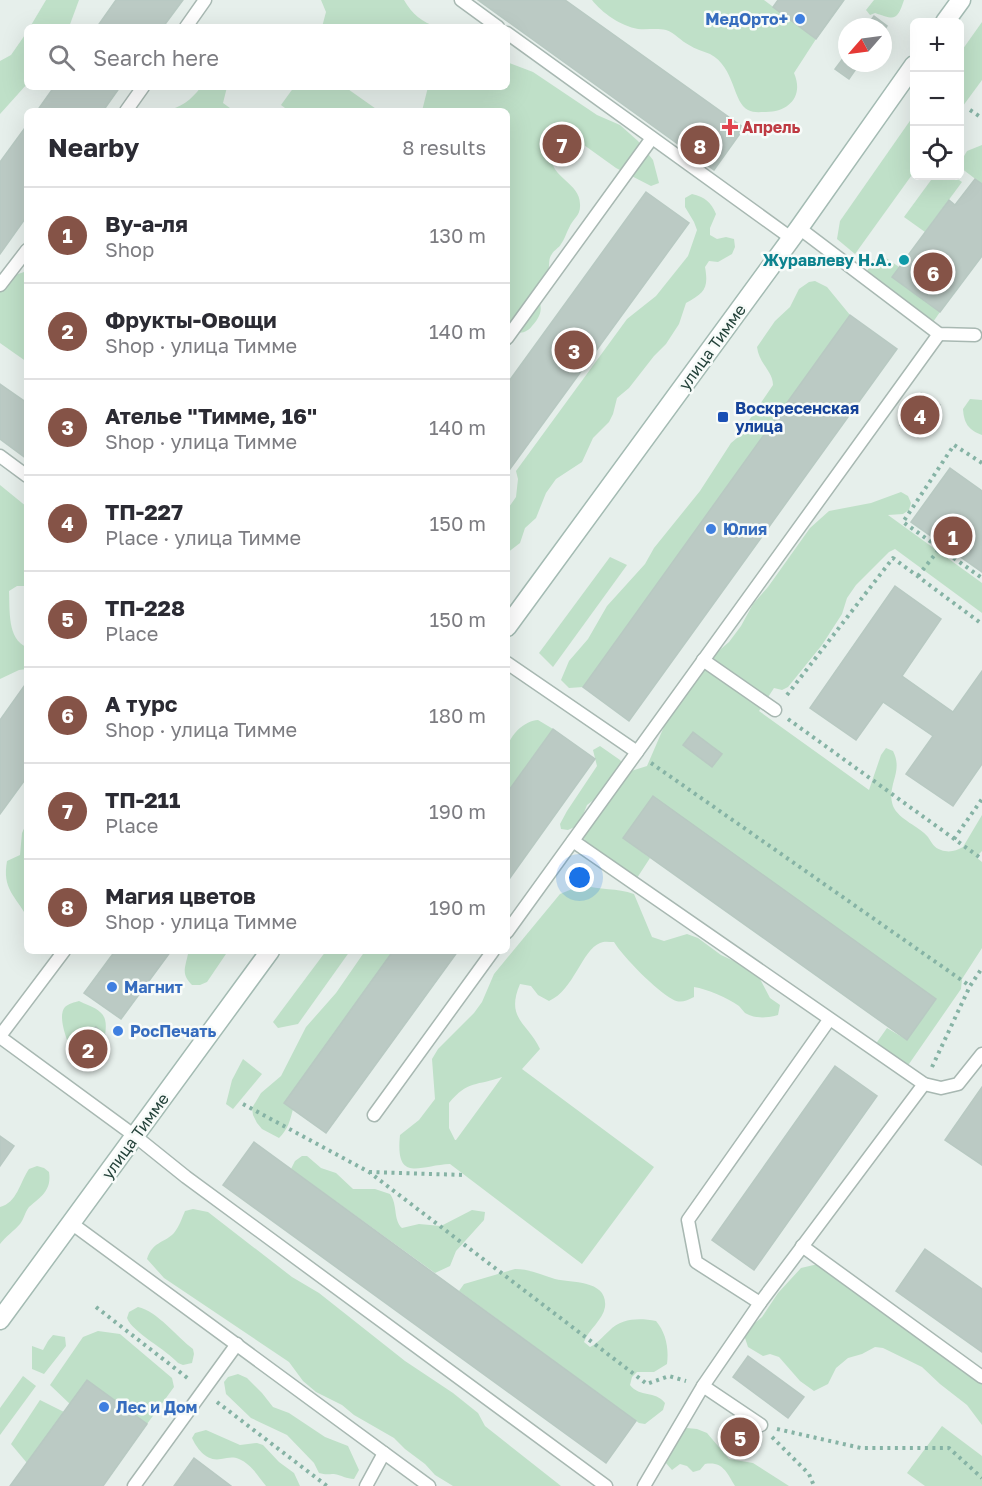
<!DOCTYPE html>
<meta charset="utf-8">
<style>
:root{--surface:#fff;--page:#f7f7f7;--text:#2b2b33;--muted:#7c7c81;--line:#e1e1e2;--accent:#855347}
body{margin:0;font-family:"Golos Text",sans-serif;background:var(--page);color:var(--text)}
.controls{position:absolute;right:18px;top:18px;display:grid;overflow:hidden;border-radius:9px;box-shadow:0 6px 24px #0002}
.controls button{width:54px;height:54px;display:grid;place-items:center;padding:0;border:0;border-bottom:2px solid var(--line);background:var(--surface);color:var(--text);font:30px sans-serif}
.compass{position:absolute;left:838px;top:18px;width:54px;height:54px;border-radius:50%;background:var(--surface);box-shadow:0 6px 24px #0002;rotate:242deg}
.you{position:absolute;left:580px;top:878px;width:21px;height:21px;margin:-15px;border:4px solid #fff;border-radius:50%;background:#1a73e8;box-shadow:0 0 0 9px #1a73e833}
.badge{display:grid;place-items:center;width:39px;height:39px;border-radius:50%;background:var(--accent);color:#fff;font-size:20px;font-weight:700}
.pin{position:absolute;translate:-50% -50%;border:3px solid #fff;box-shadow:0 2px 6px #0006}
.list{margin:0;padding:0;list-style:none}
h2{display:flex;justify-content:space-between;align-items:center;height:78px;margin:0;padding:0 24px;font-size:26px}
h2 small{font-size:20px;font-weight:400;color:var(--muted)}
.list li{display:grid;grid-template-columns:39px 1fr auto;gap:18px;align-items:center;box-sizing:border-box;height:96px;padding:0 24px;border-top:2px solid var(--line)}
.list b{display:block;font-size:22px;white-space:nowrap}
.list p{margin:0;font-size:20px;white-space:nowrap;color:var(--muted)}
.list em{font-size:20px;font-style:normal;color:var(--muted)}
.icon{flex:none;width:33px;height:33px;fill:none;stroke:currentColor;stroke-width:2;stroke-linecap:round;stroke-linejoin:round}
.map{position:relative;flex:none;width:982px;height:1486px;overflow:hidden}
.search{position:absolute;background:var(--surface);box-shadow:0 6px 24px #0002;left:24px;top:24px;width:486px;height:66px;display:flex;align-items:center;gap:15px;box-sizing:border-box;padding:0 21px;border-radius:9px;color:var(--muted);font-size:22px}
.panel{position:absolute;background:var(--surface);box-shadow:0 6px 24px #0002;left:24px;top:108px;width:486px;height:846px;border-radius:9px}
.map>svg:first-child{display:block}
.green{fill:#bfe0c8;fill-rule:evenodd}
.building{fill:#bbcac4;stroke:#b8c9c2;stroke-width:1.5}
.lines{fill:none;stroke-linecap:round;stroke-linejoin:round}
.service-casing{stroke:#a8b8b2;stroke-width:15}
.secondary-casing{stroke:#a4bbb3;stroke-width:21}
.path{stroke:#86b3a5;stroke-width:4;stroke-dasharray:3 4.5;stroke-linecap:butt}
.service{stroke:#fff;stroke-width:12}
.secondary{stroke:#fff;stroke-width:18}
.shop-dot{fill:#3f7fe0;stroke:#f7fbf9;stroke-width:2}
.health-dot{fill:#e0444e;stroke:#f7fbf9;stroke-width:2}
.culture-dot{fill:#0f9aa8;stroke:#f7fbf9;stroke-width:2}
.transit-dot{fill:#1a4fb4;stroke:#f7fbf9;stroke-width:2}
.labels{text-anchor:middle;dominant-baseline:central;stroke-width:5;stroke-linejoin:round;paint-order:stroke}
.shop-label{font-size:16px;font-weight:bold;fill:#366cbe;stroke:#f7fbf9;text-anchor:start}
.health-label{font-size:16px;font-weight:bold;fill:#be3a42;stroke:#f7fbf9;text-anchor:start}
.culture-label{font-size:16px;font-weight:bold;fill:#0d838f;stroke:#f7fbf9;text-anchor:end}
.street-label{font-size:16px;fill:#24423a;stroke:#f7fbf9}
.transit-label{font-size:16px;font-weight:bold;fill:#164399;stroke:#f7fbf9;text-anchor:start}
</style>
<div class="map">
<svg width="982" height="1486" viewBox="0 0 982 1486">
<rect width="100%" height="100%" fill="#e6efeb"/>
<g class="green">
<polygon points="46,0 79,0 69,27 30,27"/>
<path d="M321 0H404C412 14 422 22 437 27H322L326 12Z"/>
<path d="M592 0H764L816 39 794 73C804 96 789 112 766 112 760 112 753 113 748 110 733 103 735 67 710 54 703 51 695 49 689 45 681 41 675 33 666 30 657 28 647 30 638 29 621 26 602 13 592 0Z"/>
<path d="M874 0H904C897 21 895 20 875 13L870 15 866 10Z"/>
<polygon points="982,22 982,80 960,110 960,53"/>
<polygon points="27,32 27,84 0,114 0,61 11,55"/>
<path d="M507 62 533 72 597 115 620 125 638 141 653 160 659 183 651 186 616 168 577 140 552 151C546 177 580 181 580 204 581 216 573 218 569 228 566 233 565 239 561 244 559 248 554 250 552 254 548 258 550 266 548 272 546 278 541 282 540 288 535 302 549 307 532 326 525 335 517 333 507 332V111H422L428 87H507Z"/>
<path d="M201 87H227L223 103 234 111H165C182 107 190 101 201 87Z"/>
<polygon points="294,87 345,87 379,111 289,111 281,105"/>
<polygon points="914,115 914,172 855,254 837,239 840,221"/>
<polygon points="982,145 982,184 961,168 960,163 967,151"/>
<polygon points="934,176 953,176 962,182 925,232 904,217"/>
<path d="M692 194C705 197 711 202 716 214L710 228V235L717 239 726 237 734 239 735 247 732 254 718 262 709 261 705 267C709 289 704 293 686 303L679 324 666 344 654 356 629 388 617 398 613 414 609 422 593 438 582 462 556 479 546 493 536 518 525 528 520 543 507 553V510L516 497 518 479 516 471 627 319 656 296 688 256 697 230 694 222 685 207V198Z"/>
<polygon points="879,253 899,267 893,277 940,312 933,322 867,271"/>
<polygon points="27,271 27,362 0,343 0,288 18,274"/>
<path d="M815 281 827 287 850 315 583 687 569 688 561 680 569 661 588 639 607 606 645 564 654 548 700 491 731 443 737 438 773 385C773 371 759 364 757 347L775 321 790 307 799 289 809 282Z"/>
<path d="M970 399 982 400V435C968 430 964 423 963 409Z"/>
<path d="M0 485 27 507V586H17L9 591C10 609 7 640 27 647V669L19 670 0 679Z"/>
<path d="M901 492 908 496 911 503 909 510 903 514 888 515 982 583V613L895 549 889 552 856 585 847 598 842 614 822 645 788 687 782 690 774 688 759 711 869 790 881 755 886 748 893 751C904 772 886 785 893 806 899 820 919 826 928 837 932 843 934 848 941 850 949 853 956 851 963 847L982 815V851L976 857 982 862V948L962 979 961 989 909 1064 903 1065 875 1045 887 1028 907 1040 936 999 653 797 623 838 650 858 637 878 586 844 583 836 604 792 587 805 579 825 568 830 561 829 560 824 567 811 597 766 593 750 600 746 620 760 624 766 631 771 647 766 666 722 708 660 729 642 741 626 753 604 768 587 810 528 829 511 871 503Z"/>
<polygon points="610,557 627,565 553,667 539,653"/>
<path d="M538 720 553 729 507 793C507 781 504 759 507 748 511 734 524 721 538 720Z"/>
<path d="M27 822V917C15 895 2 889 7 861L20 855 22 833Z"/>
<path d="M582 885C600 890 617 888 634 894L652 937 664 941 687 934 698 938 721 955 751 969 760 979 770 998 780 1005 778 1015C768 1018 755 1019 745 1013 743 1011 741 1008 739 1006 728 998 707 989 694 987V997C686 1001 680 1004 672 999 658 992 622 956 614 942 609 942 604 941 600 943 582 950 574 990 549 1001L538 995 531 986 520 984C505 1019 528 1023 540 1049L522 1069 654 1167 582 1264 450 1164C420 1165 395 1184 400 1135L419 1120 435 1099 432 1059 438 1049 474 1013 482 1002 494 974 560 894ZM502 1077 456 1140H455L449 1128V1103C468 1080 477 1086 502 1077Z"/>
<path d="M186 951H228L207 982 200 985H192C181 974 185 968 188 954Z"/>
<polygon points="326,951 350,951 298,1024 278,1028 273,1022"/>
<path d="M365 951H393L284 1103 293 1109C290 1121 288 1129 279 1138L262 1129 257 1123 253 1115 252 1108 261 1093 281 1076 306 1027 336 993Z"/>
<path d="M79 1001C98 1010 109 1011 105 1035L95 1028 68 1043C65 1034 58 1015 65 1007 68 1004 75 1002 79 1001Z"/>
<polygon points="243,1059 262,1074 233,1109 226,1104 232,1080"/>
<path d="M302 1156H307L321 1168 336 1173 353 1189H375L390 1194C398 1205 393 1220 402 1228L419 1224 441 1226 472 1210 485 1212 484 1220 456 1251 450 1266 435 1273 291 1169 295 1161Z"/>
<path d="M37 1166 44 1168 49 1172C52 1190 41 1197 29 1207 25 1212 24 1219 20 1224 14 1231 6 1236 0 1244V1207C17 1203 20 1182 29 1169Z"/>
<path d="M193 1209 208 1212 292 1277 319 1293 405 1361 453 1393 478 1413 485 1426 561 1486H453L435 1475 425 1464 405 1449 394 1438 354 1415 342 1405 316 1392 303 1381 289 1362 164 1278 147 1259C153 1241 163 1244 174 1233 179 1227 182 1218 185 1211Z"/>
<polygon points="818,1264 876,1306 882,1313 905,1324 982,1384 982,1425 967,1405 940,1384 922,1367 883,1348 875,1347 862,1354 848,1358 836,1368 828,1384 814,1391 800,1381 779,1357 770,1354 763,1356 748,1347 744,1335 749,1328 762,1317 778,1293 801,1268"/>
<path d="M515 1269C530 1269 541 1275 555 1279 573 1283 608 1280 605 1307 603 1320 588 1330 584 1342L590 1347C598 1343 602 1337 609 1331 622 1318 639 1318 656 1321 666 1333 669 1348 667 1364L654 1372H637L632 1377 630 1385C640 1398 655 1390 665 1403L663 1410 645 1424 639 1423 459 1291 464 1284Z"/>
<path d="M138 1307C157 1311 177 1337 193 1349L194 1354 192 1363 183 1365 178 1363C167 1350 132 1332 127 1318L129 1312Z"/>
<polygon points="98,1331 120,1334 172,1378 174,1387 147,1424 87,1380 70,1404 50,1385 83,1337"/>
<polygon points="53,1335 65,1337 66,1346 44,1374 32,1369 32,1346 43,1350 48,1341"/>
<path d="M238 1374 247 1378 262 1393 273 1407 289 1413 325 1437 348 1446 359 1470 354 1479C347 1479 341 1475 334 1474 328 1474 326 1475 319 1473L314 1463 287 1435 251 1418 226 1394 224 1382 228 1377Z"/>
<polygon points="23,1376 36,1386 0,1435 0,1408"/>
<polygon points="40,1400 64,1412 27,1463 11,1444"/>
<polygon points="942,1426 982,1456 982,1486 925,1486 907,1473"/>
<path d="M687 1428 697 1429 707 1433 729 1459 753 1463 789 1486H735C727 1473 723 1461 705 1464L700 1470 693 1472 687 1466 680 1464 672 1470 665 1462 677 1432Z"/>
<path d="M206 1430 240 1445 257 1443 263 1445 279 1462 294 1473 300 1486H266C258 1476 251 1464 239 1459 232 1456 228 1458 221 1459 207 1462 197 1449 192 1438L195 1433Z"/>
</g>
<g class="building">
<polygon points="116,0 183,0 163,27 97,27"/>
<polygon points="478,0 565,0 744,128 714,170"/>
<polygon points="778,0 844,0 816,39 773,7"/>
<polygon points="874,16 887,26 883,32 883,27 866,27"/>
<polygon points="847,53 847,63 860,63 849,79 835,69"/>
<polygon points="54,87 120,87 103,111 37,111"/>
<polygon points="27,125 27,216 0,254 0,162"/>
<polygon points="560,125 580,139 562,163 544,149"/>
<polygon points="975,179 982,184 982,256 940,312 892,277 949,200 955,205"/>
<polygon points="646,192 689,223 507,473 507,384"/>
<polygon points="850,315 897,349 629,721 583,687"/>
<polygon points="0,384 27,403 27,459 0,439"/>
<polygon points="921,393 940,405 918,437 900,425"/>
<polygon points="950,468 982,491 982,572 911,522"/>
<polygon points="895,586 941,619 902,676 953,712 982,671 982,764 953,806 906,774 933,736 883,702 856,740 810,708"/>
<polygon points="27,682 27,777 0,814 0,720"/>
<polygon points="553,729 595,759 507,882 507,793"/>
<polygon points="693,732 722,754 712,767 683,745"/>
<polygon points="653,796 936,999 907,1040 623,838"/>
<polygon points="115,951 171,951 121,1019 84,993"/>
<polygon points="393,951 458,951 326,1133 284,1103"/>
<polygon points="96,1027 105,1035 105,1055 93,1061 73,1055 68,1043"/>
<polygon points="835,1066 877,1096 754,1270 712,1240"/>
<polygon points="982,1087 982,1165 945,1140"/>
<polygon points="0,1136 14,1146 0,1166"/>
<polygon points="254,1142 636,1421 606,1463 223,1185"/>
<polygon points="925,1249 982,1289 982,1352 896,1291"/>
<polygon points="748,1356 804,1397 788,1418 733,1377"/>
<polygon points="87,1380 147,1424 103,1486 10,1486"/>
<polygon points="735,1420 757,1437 745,1454 723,1437"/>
<polygon points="194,1458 231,1486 174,1486"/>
</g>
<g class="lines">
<g class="service-casing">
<g id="service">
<polyline points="461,0 498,27"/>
<polyline points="186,27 205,0"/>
<polyline points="507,33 791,238"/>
<polyline points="126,111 143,87"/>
<polyline points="799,228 939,334 975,335"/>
<polyline points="0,285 27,250"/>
<polyline points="507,338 652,138"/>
<polyline points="0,456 27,476"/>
<polyline points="703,660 775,710"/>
<polyline points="507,663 637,752"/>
<polyline points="573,841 924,1084 941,1088 958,1084 982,1054"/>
<polyline points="507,932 939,334"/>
<polyline points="0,1036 64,951"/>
<polyline points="0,1037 135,1136 186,1177 606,1486"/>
<polyline points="374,1115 493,951"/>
<polyline points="71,1223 429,1486"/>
<polyline points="802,1246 982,1377"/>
<polyline points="760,1303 696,1262 688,1220 829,1020"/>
<polyline points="703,1386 761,1425"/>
<polyline points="134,1486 237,1344"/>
<polyline points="366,1486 384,1453"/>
<polyline points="644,1486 703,1386 760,1303 924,1084"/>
</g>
</g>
<g class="secondary-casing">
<g id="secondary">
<polyline points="945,22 961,0"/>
<polyline points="507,627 799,228 914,65"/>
<polyline points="0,1320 270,951"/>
</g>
</g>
<g class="path">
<polyline points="970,110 982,118"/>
<polyline points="982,463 954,445 903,522 982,578"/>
<polyline points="918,576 940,548"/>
<polyline points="787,695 893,558 982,624"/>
<polyline points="788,719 982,859"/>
<polyline points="651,763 970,986"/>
<polyline points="954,839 982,799"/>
<polyline points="932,1067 970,986 982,968"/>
<polyline points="243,1104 369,1172 647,1384 669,1376 686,1381"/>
<polyline points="369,1172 464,1175"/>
<polyline points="96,1307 190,1380"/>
<polyline points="217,1402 327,1486"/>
<polyline points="777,1429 861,1448 949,1448 982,1478"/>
<polyline points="772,1437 809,1474 814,1486"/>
</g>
<use href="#service" class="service"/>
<use href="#secondary" class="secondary"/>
</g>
<g class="shop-dot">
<circle cx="800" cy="19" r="6"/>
<circle cx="711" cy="529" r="6"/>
<circle cx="112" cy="987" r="6"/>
<circle cx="118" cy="1031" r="6"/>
<circle cx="104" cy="1407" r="6"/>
</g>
<path class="health-dot" d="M727 118h6v6h6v6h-6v6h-6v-6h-6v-6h6z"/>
<circle class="culture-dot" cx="904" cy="260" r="6"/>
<rect class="transit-dot" x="717" y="411" width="12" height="12" rx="3"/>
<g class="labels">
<g class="shop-label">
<text x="788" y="19" text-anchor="end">МедОрто+</text>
<text x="723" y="529">Юлия</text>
<text x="124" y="987">Магнит</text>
<text x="130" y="1031">РосПечать</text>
<text x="116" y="1407">Лес и Дом</text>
</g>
<g class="health-label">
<text x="742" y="127">Апрель</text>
</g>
<g class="culture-label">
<text x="892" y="260">Журавлеву Н.А.</text>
</g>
<g class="street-label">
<text transform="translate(712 347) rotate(-54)">улица Тимме</text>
<text transform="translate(135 1136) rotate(-54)">улица Тимме</text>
</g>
<g class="transit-label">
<text x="735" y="408">Воскресенская<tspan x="735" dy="18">улица</tspan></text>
</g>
</g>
</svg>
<div class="controls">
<button>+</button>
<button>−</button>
<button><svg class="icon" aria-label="locate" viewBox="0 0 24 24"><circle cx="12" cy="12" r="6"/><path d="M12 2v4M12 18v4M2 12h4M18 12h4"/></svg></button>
</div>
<svg class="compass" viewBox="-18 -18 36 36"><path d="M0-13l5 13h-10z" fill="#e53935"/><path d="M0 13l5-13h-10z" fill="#7c7c81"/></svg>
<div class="you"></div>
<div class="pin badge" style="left:953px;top:536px">1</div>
<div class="pin badge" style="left:88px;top:1049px">2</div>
<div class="pin badge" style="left:574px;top:350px">3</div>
<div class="pin badge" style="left:920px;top:415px">4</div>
<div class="pin badge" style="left:740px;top:1437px">5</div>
<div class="pin badge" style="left:933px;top:272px">6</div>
<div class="pin badge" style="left:562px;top:144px">7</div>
<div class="pin badge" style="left:700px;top:145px">8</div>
<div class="search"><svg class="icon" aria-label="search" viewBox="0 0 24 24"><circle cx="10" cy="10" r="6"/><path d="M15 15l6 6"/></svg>Search here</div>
<section class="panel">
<h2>Nearby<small>8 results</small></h2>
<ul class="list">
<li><span class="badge">1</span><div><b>Ву-а-ля</b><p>Shop</p></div><em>130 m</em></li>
<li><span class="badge">2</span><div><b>Фрукты-Овощи</b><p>Shop · улица Тимме</p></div><em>140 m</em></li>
<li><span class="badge">3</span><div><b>Ателье &quot;Тимме, 16&quot;</b><p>Shop · улица Тимме</p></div><em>140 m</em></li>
<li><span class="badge">4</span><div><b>ТП-227</b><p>Place · улица Тимме</p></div><em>150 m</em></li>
<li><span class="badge">5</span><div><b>ТП-228</b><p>Place</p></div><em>150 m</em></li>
<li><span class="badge">6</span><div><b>А турс</b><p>Shop · улица Тимме</p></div><em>180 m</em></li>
<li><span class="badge">7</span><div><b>ТП-211</b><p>Place</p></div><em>190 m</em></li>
<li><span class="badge">8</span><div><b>Магия цветов</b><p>Shop · улица Тимме</p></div><em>190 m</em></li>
</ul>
</section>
</div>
